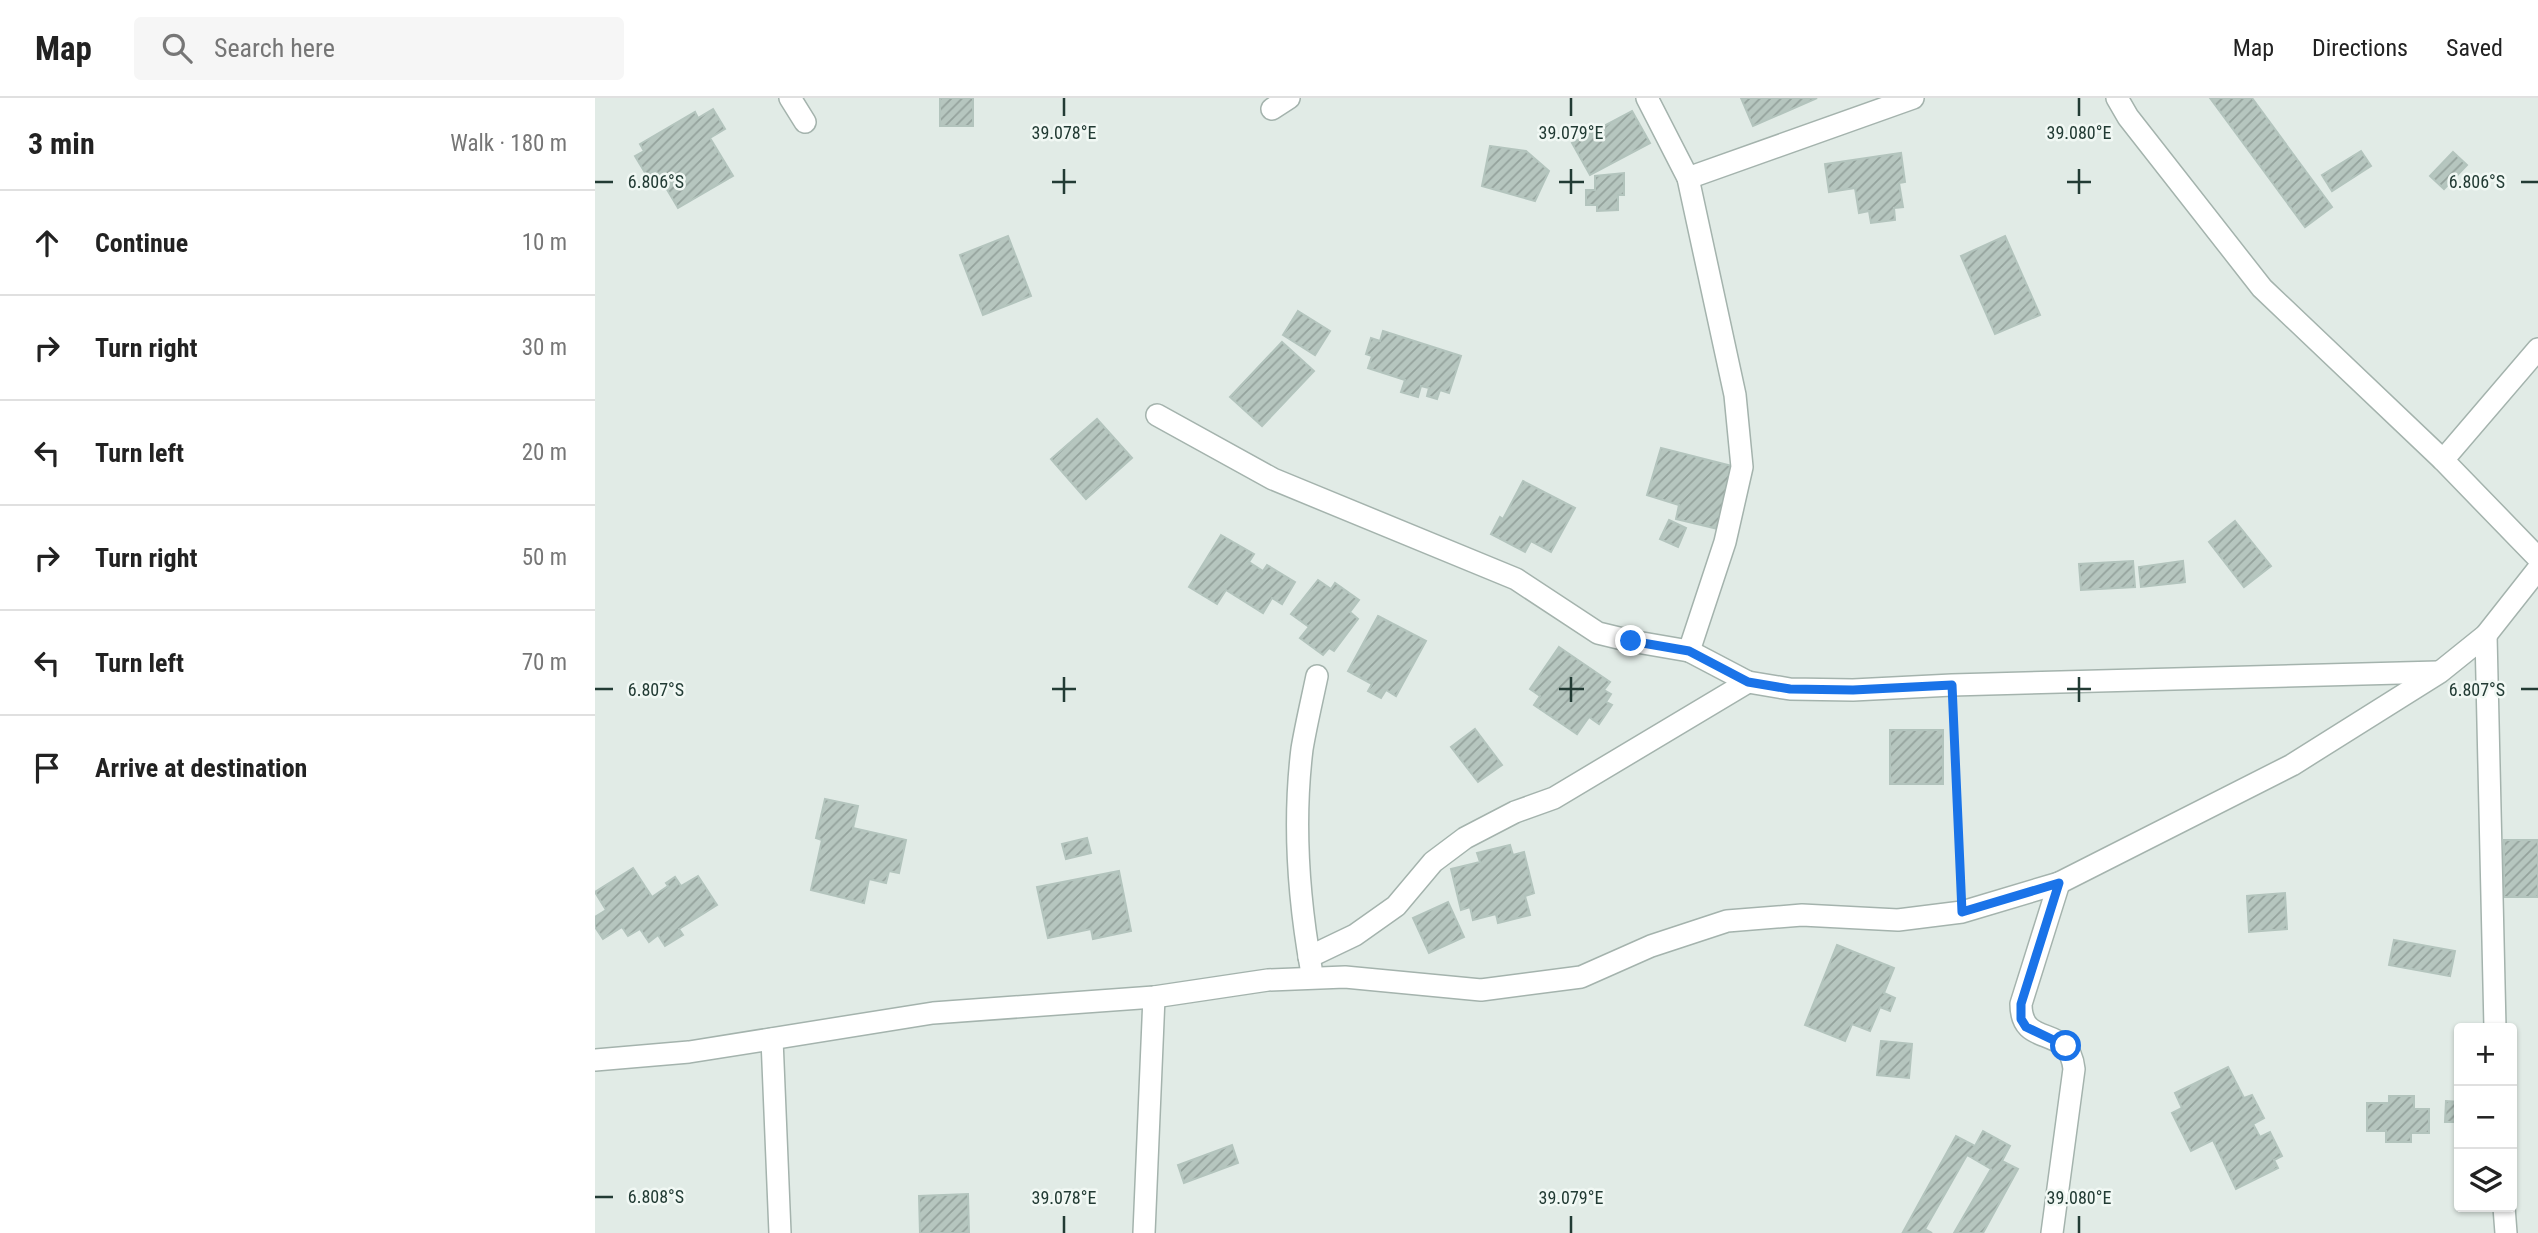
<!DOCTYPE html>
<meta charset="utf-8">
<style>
:root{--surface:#fff;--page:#f6f6f6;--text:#222;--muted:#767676;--line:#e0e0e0}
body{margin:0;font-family:"Roboto Condensed",sans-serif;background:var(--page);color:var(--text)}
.controls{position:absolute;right:21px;bottom:21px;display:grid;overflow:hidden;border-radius:7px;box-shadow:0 2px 5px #0004}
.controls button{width:63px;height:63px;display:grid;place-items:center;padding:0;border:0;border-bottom:2px solid var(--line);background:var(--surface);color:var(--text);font:35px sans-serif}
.stop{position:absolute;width:21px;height:21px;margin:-16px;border:5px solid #1a73e8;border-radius:50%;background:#fff}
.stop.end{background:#1a73e8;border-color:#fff;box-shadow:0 2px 7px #0008}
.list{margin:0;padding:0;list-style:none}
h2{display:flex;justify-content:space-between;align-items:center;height:91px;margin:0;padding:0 28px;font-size:30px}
h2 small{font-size:23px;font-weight:400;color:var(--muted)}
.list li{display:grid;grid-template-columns:46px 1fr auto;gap:21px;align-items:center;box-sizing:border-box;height:105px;padding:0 28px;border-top:2px solid var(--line)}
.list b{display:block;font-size:26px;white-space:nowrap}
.list em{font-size:23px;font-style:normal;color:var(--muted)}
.icon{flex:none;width:38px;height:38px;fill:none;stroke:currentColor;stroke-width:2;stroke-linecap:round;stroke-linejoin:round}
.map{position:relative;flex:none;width:1943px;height:1135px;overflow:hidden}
header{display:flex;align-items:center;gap:42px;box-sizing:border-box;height:98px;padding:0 35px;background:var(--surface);border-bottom:2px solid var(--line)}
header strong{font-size:33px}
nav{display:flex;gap:38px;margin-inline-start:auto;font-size:24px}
.search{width:490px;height:63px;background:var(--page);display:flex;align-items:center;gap:18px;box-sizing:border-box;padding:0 24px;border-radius:7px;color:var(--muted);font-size:26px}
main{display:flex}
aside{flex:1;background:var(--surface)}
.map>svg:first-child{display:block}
.building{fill:url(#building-hatch);stroke:#b3c4bd;stroke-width:2}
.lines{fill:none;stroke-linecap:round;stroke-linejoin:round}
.minor-casing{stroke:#a4b3ad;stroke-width:24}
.path{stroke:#82aea0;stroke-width:4.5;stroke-dasharray:3.5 5;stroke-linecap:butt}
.minor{stroke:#fff;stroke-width:21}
.route{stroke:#1a73e8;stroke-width:9}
.ticks{fill:none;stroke:#223b34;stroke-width:2.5}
.ticks-label{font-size:18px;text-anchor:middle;fill:#223b34;stroke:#f1f8f4;stroke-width:5;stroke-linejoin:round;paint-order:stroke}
</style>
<header>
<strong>Map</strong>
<div class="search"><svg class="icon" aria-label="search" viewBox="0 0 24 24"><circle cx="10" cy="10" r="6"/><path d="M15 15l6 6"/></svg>Search here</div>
<nav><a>Map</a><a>Directions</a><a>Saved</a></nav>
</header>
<main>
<aside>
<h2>3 min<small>Walk · 180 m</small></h2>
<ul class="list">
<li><svg class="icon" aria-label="ahead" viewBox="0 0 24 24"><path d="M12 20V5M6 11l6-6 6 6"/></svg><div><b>Continue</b></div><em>10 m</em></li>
<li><svg class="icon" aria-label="right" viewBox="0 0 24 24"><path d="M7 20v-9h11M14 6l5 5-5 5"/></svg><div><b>Turn right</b></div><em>30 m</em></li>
<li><svg class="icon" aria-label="left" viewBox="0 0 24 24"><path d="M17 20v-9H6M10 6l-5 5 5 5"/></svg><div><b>Turn left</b></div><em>20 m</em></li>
<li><svg class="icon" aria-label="right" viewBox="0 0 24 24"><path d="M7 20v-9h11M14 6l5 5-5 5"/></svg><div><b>Turn right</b></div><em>50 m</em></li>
<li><svg class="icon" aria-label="left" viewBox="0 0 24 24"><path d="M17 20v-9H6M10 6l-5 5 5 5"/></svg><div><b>Turn left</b></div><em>70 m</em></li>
<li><svg class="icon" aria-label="arrive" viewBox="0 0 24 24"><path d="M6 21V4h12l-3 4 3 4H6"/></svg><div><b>Arrive at destination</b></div></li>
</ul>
</aside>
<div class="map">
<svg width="1943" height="1135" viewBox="0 0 1943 1135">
<defs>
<pattern id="building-hatch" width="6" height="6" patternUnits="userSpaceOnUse" patternTransform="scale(1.75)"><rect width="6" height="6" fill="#b6c6bf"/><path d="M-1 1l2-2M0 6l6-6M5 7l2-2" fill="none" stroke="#94a29c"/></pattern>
</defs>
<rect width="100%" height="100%" fill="#e1ebe6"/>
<g class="building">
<rect x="345" y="0" width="33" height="28"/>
<polygon points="1146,0 1222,0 1158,28"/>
<polygon points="1615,0 1657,0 1737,109 1710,129"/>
<polygon points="118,11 130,31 115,40 138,78 83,110 61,73 52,78 40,58 49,53 45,46 100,14 103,20"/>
<polygon points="1037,13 1055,45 995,77 977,45"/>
<polygon points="895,48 931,53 954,73 940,103 887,88"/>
<polygon points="1766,53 1776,68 1737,93 1727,77"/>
<polygon points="1858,54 1872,67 1849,91 1835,78"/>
<polygon points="1306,55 1310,84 1304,85 1308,109 1299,110 1300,122 1276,125 1274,113 1264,115 1260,90 1234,94 1230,66"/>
<polygon points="1029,75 1029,97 1023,97 1023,112 1002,113 1002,107 991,107 991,92 1000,92 1000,78"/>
<polygon points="413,138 436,198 388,217 365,157"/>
<polygon points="1410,138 1445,217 1400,236 1366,158"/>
<polygon points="703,213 735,233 720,257 688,237"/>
<polygon points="788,233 866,258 854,295 845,292 842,301 832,298 834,290 826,288 823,299 806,294 810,282 773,270 777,258 771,256 776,240 785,243"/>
<polygon points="687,244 719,273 667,328 635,299"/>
<polygon points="502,321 537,360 491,401 456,361"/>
<polygon points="1066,350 1137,368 1123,431 1081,421 1084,407 1052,397"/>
<polygon points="928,383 980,410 956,454 936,443 930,454 896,436 905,419 908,421"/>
<polygon points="1074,422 1091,430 1083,449 1065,441"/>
<polygon points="1640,423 1676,468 1649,489 1614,444"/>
<polygon points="626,437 659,456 654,464 668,473 672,467 700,484 687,506 677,500 668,515 631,492 622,506 594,489"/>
<polygon points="1538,463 1540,489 1486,492 1484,466"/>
<polygon points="1588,463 1590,484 1546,489 1544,469"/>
<polygon points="723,482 736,491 740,485 764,502 755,514 763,521 739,553 734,550 728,557 705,540 714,529 696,516"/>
<polygon points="783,518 831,543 801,598 791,592 786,600 773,593 777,586 753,573"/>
<polygon points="964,549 1015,584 1009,592 1016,596 1011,604 1017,607 1004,626 994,619 982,636 939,607 945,598 935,591"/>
<polygon points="880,631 907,667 883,684 856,649"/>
<rect x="1295" y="632" width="53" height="54"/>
<polygon points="230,701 263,708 258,730 311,742 304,775 294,773 291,785 274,781 269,805 216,792 227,742 221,740"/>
<polygon points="492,740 496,755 471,761 467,746"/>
<rect x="1909" y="742" width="34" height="57"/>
<polygon points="915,747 918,757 929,754 939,795 930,798 935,817 903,825 901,816 878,822 875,809 866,812 856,771 885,764 882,755"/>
<polygon points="38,770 57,799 73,788 71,785 80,779 86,788 103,778 122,807 84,831 88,837 70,848 63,837 54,844 45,831 33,838 27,829 8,841 0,829 0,819 11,812 0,794"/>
<polygon points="524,773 536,833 498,841 496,831 453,840 442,789"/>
<polygon points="1690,795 1692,831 1654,834 1652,798"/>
<polygon points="853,804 869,839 834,855 818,820"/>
<polygon points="1799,842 1860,853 1855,878 1794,867"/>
<polygon points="1242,847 1299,870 1289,895 1300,900 1295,913 1285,909 1275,933 1257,926 1250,943 1210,927"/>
<polygon points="1286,943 1317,946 1314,980 1282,977"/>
<polygon points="1633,969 1649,1000 1657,997 1669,1020 1658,1026 1665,1039 1675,1034 1687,1058 1679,1062 1683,1070 1641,1091 1618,1042 1596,1053 1577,1015 1587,1010 1580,995"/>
<polygon points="1794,998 1819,998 1819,1011 1834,1011 1834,1035 1816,1035 1816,1044 1791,1044 1791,1033 1772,1033 1772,1005 1794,1005"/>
<polygon points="1851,1003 1864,1004 1864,1024 1850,1024"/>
<polygon points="1388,1033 1415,1048 1407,1063 1423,1071 1388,1135 1359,1135 1396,1071 1372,1057 1330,1131 1337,1135 1308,1134 1361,1038 1380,1048"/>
<polygon points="637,1047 643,1065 589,1085 583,1067"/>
<polygon points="373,1096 374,1135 325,1135 324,1098"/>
</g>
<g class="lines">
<g class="minor-casing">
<g id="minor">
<polyline points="195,0 210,24"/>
<polyline points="1052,0 1093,80 1140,297 1147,369 1130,444 1094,553"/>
<polyline points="1522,0 1533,19 1667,190 1848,362 1943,460"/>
<polyline points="677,11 694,0"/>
<polyline points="1093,80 1318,0"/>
<polyline points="562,317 678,381 921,481 1003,535 1036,543 1094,553 1153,584 1195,591 1258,592 1357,587 1843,574"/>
<polyline points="1848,362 1943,251"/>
<polyline points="1891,537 1900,930"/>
<polyline points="714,859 760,837 801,808 838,764 870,740 920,714 959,700 1153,584"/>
<path d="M716 870C703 797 698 725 707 651 711 627 717 602 722 578"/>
<polyline points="177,941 185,1135"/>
<polyline points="0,962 94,954 338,915 559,899 673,882 750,879 886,892 986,879 1056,848 1132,823 1207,817 1303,822 1367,814 1464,785 1697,667 1845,574 1891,537 1943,471"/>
<polyline points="1909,1109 1911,1135"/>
<polyline points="549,1135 559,899"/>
<path d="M1457 1135 1479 971C1474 924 1426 952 1426 906L1464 785"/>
</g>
</g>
<polyline class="path" points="1358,612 1366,788"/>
<use href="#minor" class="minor"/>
</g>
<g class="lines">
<polyline class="route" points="1036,543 1094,553 1153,584 1195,591 1258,592 1357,587 1367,814 1464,785 1426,906 1426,921 1431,929 1471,948"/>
</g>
<path class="ticks" d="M469 0V18M976 0V18M1484 0V18M469 71V96M976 71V96M1484 71V96M0 84H18M457 84H481M964 84H989M1472 84H1496M1926 84H1943M469 579V604M976 579V604M1484 579V604M0 591H18M457 591H481M964 591H989M1472 591H1496M1926 591H1943M0 1099H18M469 1118V1135M976 1118V1135M1484 1118V1135"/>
<g class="ticks-label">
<text x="469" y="41">39.078°E</text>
<text x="976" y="41">39.079°E</text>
<text x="1484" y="41">39.080°E</text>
<text x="61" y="90">6.806°S</text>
<text x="1882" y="90">6.806°S</text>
<text x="61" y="598">6.807°S</text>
<text x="1882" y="598">6.807°S</text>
<text x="61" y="1105">6.808°S</text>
<text x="469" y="1106">39.078°E</text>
<text x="976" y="1106">39.079°E</text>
<text x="1484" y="1106">39.080°E</text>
</g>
</svg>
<div class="controls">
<button>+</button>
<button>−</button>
<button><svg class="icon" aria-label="layers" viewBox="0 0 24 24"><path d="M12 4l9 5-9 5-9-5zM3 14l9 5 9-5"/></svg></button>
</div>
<div class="stop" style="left:1471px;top:948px"></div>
<div class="stop end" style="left:1036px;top:543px"></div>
</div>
</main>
